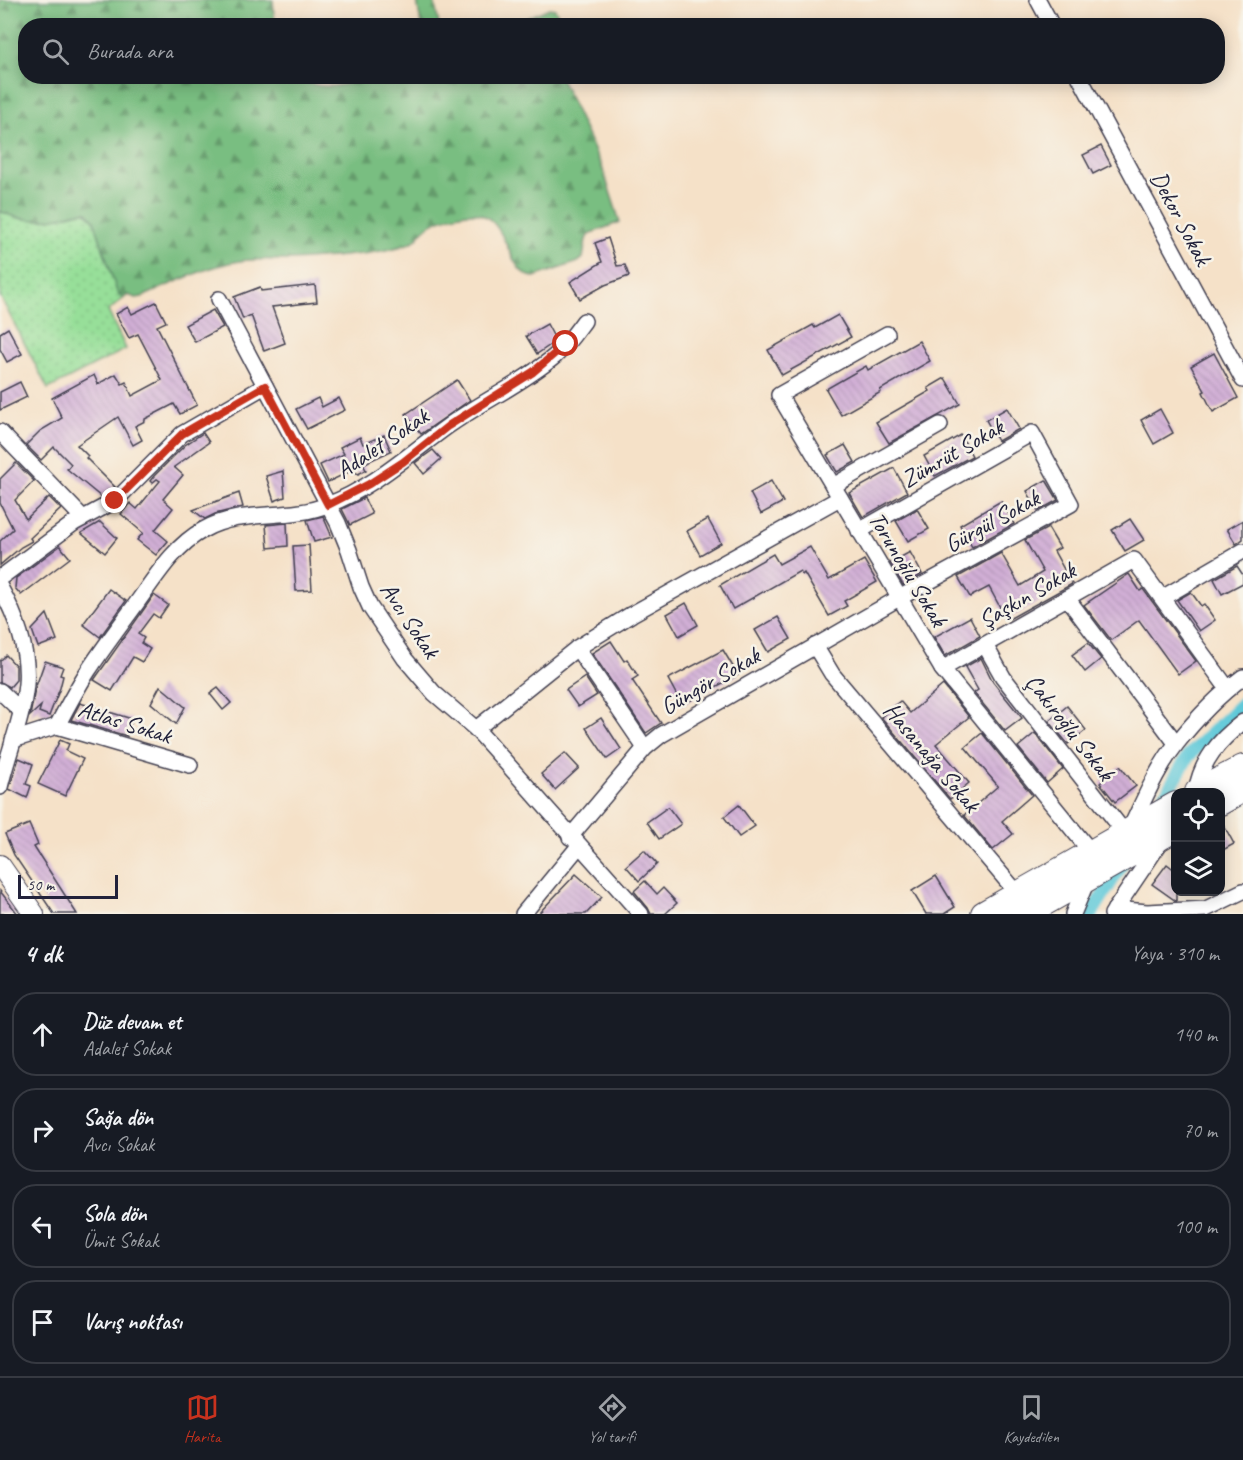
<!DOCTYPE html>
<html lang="tr">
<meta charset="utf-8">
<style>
:root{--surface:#171b24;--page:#242831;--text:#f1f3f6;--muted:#9ea1a6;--line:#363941;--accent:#c8321e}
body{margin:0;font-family:Caveat,sans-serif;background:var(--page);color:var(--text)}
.controls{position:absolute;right:18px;bottom:18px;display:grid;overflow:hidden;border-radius:12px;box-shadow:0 3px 15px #0003}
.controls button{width:54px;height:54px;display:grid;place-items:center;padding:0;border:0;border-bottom:2px solid var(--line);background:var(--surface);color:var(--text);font:30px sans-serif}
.scale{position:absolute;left:18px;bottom:15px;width:100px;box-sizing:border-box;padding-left:6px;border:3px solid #22223b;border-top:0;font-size:16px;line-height:21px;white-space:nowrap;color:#22223b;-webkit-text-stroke:4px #f7f3e8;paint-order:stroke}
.stop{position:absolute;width:18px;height:18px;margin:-14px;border:4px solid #c8321e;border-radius:50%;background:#fff}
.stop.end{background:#c8321e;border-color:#fff;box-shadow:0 2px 6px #0008}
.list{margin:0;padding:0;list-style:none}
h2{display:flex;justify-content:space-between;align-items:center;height:78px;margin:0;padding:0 24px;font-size:26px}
h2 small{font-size:20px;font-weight:400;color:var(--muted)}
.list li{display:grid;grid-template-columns:39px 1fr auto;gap:18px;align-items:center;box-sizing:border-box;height:84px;margin:0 12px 12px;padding:0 12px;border:2px solid var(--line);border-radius:24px}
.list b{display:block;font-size:22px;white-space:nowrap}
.list p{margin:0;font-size:20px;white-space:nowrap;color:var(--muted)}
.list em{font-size:20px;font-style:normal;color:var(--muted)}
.icon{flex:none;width:33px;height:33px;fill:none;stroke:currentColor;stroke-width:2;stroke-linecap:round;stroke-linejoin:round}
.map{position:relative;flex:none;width:1243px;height:914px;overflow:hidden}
.search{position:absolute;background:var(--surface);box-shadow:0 3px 15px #0003;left:18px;right:18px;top:18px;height:66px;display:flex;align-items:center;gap:15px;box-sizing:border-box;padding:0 21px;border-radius:24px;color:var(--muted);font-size:22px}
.sheet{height:462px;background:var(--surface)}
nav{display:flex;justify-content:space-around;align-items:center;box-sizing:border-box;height:84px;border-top:2px solid var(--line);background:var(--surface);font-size:16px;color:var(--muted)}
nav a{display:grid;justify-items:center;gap:3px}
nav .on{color:var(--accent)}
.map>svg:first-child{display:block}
.grass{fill:url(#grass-dots);stroke:#5c806a;stroke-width:1.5}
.forest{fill:url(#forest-firs);stroke:#4e705e;stroke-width:1.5}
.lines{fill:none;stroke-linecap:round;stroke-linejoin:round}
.canal{stroke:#5ec9d9;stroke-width:14}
.building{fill:url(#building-back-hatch)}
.minor-casing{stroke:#423f50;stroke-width:18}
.tertiary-casing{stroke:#423f50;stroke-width:22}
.trunk-casing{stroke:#423f50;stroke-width:28}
.minor{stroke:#fff;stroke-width:15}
.tertiary{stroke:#fff;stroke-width:20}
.trunk{stroke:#fff;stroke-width:26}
.route{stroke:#c8321e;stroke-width:8}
.labels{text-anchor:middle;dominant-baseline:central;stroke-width:5;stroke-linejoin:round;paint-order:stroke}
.street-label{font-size:24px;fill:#22223b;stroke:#f7f3e8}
</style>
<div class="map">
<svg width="1243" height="914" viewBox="0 0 1243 914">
<defs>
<pattern id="grass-dots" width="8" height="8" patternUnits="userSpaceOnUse" patternTransform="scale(1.5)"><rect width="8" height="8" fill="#97df99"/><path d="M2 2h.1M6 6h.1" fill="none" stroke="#82bf85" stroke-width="1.8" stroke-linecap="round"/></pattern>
<pattern id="forest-firs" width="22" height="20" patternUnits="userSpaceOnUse" patternTransform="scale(1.5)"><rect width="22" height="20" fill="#79be81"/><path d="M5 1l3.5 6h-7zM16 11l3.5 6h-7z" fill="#639a6b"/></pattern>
<pattern id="building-back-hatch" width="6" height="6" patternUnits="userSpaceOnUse" patternTransform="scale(1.5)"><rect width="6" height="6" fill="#d1afd6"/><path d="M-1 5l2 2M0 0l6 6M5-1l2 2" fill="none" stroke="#b396b9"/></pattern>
</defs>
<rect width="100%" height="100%" fill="#f7f3e8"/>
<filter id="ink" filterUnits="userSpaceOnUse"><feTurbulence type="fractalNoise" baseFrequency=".0167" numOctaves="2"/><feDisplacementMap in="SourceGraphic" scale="12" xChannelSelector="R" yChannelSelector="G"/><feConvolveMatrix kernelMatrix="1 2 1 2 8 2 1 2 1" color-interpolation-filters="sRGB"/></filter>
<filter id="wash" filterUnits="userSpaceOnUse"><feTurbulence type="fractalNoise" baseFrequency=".008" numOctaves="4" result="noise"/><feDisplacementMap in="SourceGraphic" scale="24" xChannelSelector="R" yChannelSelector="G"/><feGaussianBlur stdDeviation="1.35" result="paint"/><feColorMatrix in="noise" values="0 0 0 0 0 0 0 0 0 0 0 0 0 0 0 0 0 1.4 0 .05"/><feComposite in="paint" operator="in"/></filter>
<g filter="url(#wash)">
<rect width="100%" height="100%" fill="#f5e1c8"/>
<polygon class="grass" points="0,211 7,214 61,217 84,211 94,220 117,292 123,299 108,311 126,349 48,389 0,296"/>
<g class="forest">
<path d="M0 0H273L275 25 26 26V76H296C320 94 347 85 373 76L560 77 602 167 620 222 589 234 586 239 583 258 578 262 534 277C506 274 510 219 476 213 464 211 433 220 425 229 420 233 418 239 412 242 406 245 398 247 391 249 361 256 321 258 291 260 274 260 257 258 240 261 207 266 173 283 142 297L136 298 128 295 123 299 117 292 94 220 87 212C78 210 69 215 60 217 38 222 20 221 0 211Z"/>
<polygon points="417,0 434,0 439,25 421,25"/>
<path d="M549 8 555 9C559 16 559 19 555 25H512Z"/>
</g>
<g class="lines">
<g class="canal">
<polyline points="1157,810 1188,756 1243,703"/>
<polyline points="1091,914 1122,864"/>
</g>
</g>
<g id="blocks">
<g class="building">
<polygon points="1101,146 1111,165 1093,174 1083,155"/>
<polygon points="608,238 617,266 625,265 629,276 605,285 580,299 570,282 602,262 595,243"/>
<polygon points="315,285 317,302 272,307 285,343 264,351 251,315 243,319 234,297 260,287 261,291"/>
<polygon points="156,302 166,322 157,326 197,405 180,414 174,404 145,419 145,421 135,426 142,440 133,445 118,417 77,445 88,456 86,458 115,487 101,497 67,469 71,464 54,447 41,460 26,445 40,431 62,418 52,398 94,375 98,384 116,374 122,384 126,382 132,396 162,380 138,334 129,338 116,314 128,307 132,314"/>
<polygon points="213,310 223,327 195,342 185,325"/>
<polygon points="838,315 851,337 782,375 768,350 813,325 815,328"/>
<polygon points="547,324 556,341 537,354 526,336"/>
<polygon points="8,328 22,354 7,362 0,349 0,333"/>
<polygon points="919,341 930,361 880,390 881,392 841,415 826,389 866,366 868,370"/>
<polygon points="1214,353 1238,398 1213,412 1203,392 1205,391 1191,366"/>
<polygon points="945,378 960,404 889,443 876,422 930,391 928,388"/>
<polygon points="457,380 470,400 421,434 406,414"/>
<polygon points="20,382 27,397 0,410 0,392"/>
<polygon points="318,398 322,407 339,398 345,410 307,429 296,409"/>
<polygon points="1007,408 1019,429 998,441 986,420"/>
<polygon points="1160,409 1173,433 1154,444 1141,420"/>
<polygon points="203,433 209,442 174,467 183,475 163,499 173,508 155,530 168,541 156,555 137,540 143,533 121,514 130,503 137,509 160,481 157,479 152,483 150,481 154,476 185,445"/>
<polygon points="384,435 391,451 363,464 366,470 358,474 347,465 351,471 328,482 320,465 344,454 340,447 360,437 363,444"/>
<polygon points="961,435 972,456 935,476 924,456"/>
<polygon points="845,445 855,462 837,472 827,455"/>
<polygon points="433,450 441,459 424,474 415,463"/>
<polygon points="16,463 34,481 15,500 26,519 49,497 61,509 30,538 32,541 21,547 0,565 0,541 13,529 0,503 0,479"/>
<polygon points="894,468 907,492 863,517 849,493"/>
<polygon points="283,471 285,497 274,501 266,476"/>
<polygon points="1046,480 1058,500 1038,511 1027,491"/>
<polygon points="771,481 783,502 761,514 750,493"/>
<polygon points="239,493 243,507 215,514 205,519 193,510"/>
<polygon points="364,498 372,514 350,525 342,509"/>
<polygon points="1001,501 1014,524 972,547 960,525"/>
<polygon points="917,509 929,529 908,541 896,521"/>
<polygon points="323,516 332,537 314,542 307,520"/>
<polygon points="708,519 721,543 700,555 687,531"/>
<polygon points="1130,519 1144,540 1125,551 1112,530"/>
<polygon points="1243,520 1243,539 1236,544 1227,529"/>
<polygon points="100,522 117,538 105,553 81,533"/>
<polygon points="287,523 288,546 268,548 266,525"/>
<polygon points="1048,528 1060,548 1054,551 1072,584 1007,620 989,587 970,597 958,577 1001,553 1020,586 1043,572 1025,540"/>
<polygon points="309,545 312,590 296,591 293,546"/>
<polygon points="60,546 70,558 21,595 15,588 16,578"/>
<polygon points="810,547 829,580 864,560 877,582 844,601 847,606 829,616 804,573 802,575 800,571 733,609 720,585 773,554 779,564"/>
<polygon points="910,552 922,574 903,585 890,563"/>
<polygon points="1237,566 1243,575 1243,583 1222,594 1214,579"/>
<polygon points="1129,574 1140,591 1143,589 1196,661 1178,674 1139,620 1111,640 1084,605"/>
<polygon points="109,589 126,601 100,637 83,624"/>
<polygon points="1191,592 1201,606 1204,604 1215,620 1199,631 1177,600"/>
<polygon points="154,595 168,605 159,618 153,614 138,634 144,638 141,643 150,649 142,662 133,657 112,691 94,680"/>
<polygon points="686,603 698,625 679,636 667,614"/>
<polygon points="47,614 57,640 38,647 32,630"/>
<polygon points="778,617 791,639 768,652 755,630"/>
<polygon points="970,617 980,636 945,656 934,637"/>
<polygon points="611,641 624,661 627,659 638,676 632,680 661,723 646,733 592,653"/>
<polygon points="1088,643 1101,659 1085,672 1072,655"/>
<polygon points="723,650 738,675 682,705 668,679"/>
<polygon points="6,655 16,666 16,680 10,687 0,682 0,661"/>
<polygon points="981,658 993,682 1022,718 1005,731 974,693 978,690 965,667"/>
<polygon points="45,661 63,667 60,675 63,676 60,688 49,716 39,712 41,706 30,716 35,689"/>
<polygon points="585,677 597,695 578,707 566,690"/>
<polygon points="943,685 969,717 936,744 969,783 950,799 881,717 900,701 910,713"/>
<polygon points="160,686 185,707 176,724 151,703"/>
<polygon points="218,688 231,703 223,710 210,694"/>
<polygon points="80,703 132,719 127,736 71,720"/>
<polygon points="1067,706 1086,730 1068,744 1049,721"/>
<polygon points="601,718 621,749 607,759 586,728"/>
<polygon points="982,733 1032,795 1002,821 1013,834 993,850 964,815 998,786 965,747"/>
<polygon points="1035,733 1063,769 1047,783 1018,747"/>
<polygon points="60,740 69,744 66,751 83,759 65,796 38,784"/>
<polygon points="565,753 579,768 555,790 541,774"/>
<polygon points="19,758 33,764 26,784 31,786 27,798 9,789"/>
<polygon points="1120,766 1136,786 1115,802 1100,783"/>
<polygon points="739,805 755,826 739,837 724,817"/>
<polygon points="668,807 681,824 659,839 647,822"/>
<polygon points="1221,820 1234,844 1221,851"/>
<polygon points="29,824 38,845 34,847 77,914 54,914 14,855 5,834"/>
<polygon points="644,850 657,864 639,881 626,866"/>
<polygon points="1167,864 1176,871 1176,901 1152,884"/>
<polygon points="576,874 602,897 586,914 538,914"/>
<polygon points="936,876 955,907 944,914 926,914 912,891"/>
<polygon points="645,881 657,894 663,888 677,903 665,914 651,914 648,908 634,891"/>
<polygon points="0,891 18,914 0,914"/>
</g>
</g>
</g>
<g filter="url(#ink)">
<use href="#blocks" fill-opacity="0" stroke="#423f50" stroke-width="1.5"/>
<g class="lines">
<g class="minor-casing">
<g id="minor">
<polyline points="1038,0 1052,26"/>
<polyline points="1079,76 1243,380"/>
<polyline points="219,299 338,523 349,550 361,587 370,607 405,659 434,693 476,729 641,914"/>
<polyline points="887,334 779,395 942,669 1091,852"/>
<polyline points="0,432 83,518"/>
<polyline points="833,486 940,425"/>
<polyline points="0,578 74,523 115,501 182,434 265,386"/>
<path d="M0 587C16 616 29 651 26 684 23 718 8 753 0 787"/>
<polyline points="1067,598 1176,743"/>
<polyline points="1162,598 1243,551"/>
<polyline points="985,645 1003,677 1125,833"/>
<polyline points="815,646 832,674 1018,894"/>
<polyline points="577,648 645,748"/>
<polyline points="942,669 1134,560 1228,689"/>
<polyline points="0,691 21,711"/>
<path d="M57 726C67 707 77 688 88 671 103 648 120 626 136 604 155 578 174 546 203 530 242 508 287 521 327 505 373 488 409 454 448 426 483 401 523 383 555 356 566 346 575 333 584 321"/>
<polyline points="476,729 577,648 632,614 840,498"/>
<polyline points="13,740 57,726 190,765"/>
<path d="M1196 792C1201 761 1219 740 1243 722"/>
<path d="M1130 829C1144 800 1157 768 1177 743 1196 719 1219 695 1243 677"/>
<polyline points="570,837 645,748 661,735 899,598 1071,504 1032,433 859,531"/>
<polyline points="1115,909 1147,912 1206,909 1243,891"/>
<polyline points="523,914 579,846"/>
<polyline points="1073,914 1088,878"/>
<polyline points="1112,914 1162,840"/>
</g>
</g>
<g class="tertiary-casing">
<polyline id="tertiary" points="0,865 34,914"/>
</g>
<g class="trunk-casing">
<g id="trunk">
<polyline points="1198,792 1243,768"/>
<polyline points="1220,802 1243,789"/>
<polyline points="984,914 1176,805"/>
<polyline points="1024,914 1176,828"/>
</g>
</g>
<use href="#minor" class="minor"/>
<use href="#tertiary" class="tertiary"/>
<use href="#trunk" class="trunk"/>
</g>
</g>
<g class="lines" filter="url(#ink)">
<polyline class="route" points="115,501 182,434 265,386 328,505 369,484 403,462 448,426 533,372 566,344"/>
</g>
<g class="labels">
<g class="street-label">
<text transform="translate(1181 218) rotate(62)">Dekor Sokak</text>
<text transform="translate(382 443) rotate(-34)">Adalet Sokak</text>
<text transform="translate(952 453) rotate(-30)">Zümrüt Sokak</text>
<text transform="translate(992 521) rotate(-29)">Gürgül Sokak</text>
<text transform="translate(908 569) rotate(59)">Torunoğlu Sokak</text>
<text transform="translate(1027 595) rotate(-30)">Şaşkın Sokak</text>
<text transform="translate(410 620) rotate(56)">Avcı Sokak</text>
<text transform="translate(710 681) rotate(-30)">Güngör Sokak</text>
<text transform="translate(125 722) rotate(17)">Atlas Sokak</text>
<text transform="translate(1070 727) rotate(52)">Çakıroğlu Sokak</text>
<text transform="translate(932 757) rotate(50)">Hasanağa Sokak</text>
</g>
</g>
</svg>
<div class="controls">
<button><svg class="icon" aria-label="locate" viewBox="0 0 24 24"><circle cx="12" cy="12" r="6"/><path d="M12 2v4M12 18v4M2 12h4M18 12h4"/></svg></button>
<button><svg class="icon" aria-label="layers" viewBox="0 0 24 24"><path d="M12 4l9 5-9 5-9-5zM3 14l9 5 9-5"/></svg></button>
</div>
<div class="scale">50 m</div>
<div class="stop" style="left:566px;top:344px"></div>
<div class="stop end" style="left:115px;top:501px"></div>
<div class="search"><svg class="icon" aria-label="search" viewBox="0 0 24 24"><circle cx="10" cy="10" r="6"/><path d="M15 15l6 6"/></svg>Burada ara</div>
</div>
<section class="sheet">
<h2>4 dk<small>Yaya · 310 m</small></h2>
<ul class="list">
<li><svg class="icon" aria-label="ahead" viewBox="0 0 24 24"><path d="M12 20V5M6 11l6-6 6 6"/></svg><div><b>Düz devam et</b><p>Adalet Sokak</p></div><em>140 m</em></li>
<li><svg class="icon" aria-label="right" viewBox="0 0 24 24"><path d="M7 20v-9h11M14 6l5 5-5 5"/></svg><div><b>Sağa dön</b><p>Avcı Sokak</p></div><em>70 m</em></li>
<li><svg class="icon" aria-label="left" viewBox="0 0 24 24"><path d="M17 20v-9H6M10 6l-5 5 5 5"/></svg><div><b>Sola dön</b><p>Ümit Sokak</p></div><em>100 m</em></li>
<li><svg class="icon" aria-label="arrive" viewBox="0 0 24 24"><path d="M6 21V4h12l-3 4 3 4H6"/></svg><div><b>Varış noktası</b></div></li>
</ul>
</section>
<nav>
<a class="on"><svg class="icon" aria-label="map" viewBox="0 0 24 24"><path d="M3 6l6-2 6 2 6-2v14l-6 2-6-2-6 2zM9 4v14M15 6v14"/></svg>Harita</a>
<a><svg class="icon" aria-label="directions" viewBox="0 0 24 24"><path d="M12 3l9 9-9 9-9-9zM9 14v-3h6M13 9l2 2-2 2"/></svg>Yol tarifi</a>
<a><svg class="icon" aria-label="saved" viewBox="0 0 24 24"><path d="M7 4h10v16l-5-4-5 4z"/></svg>Kaydedilen</a>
</nav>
